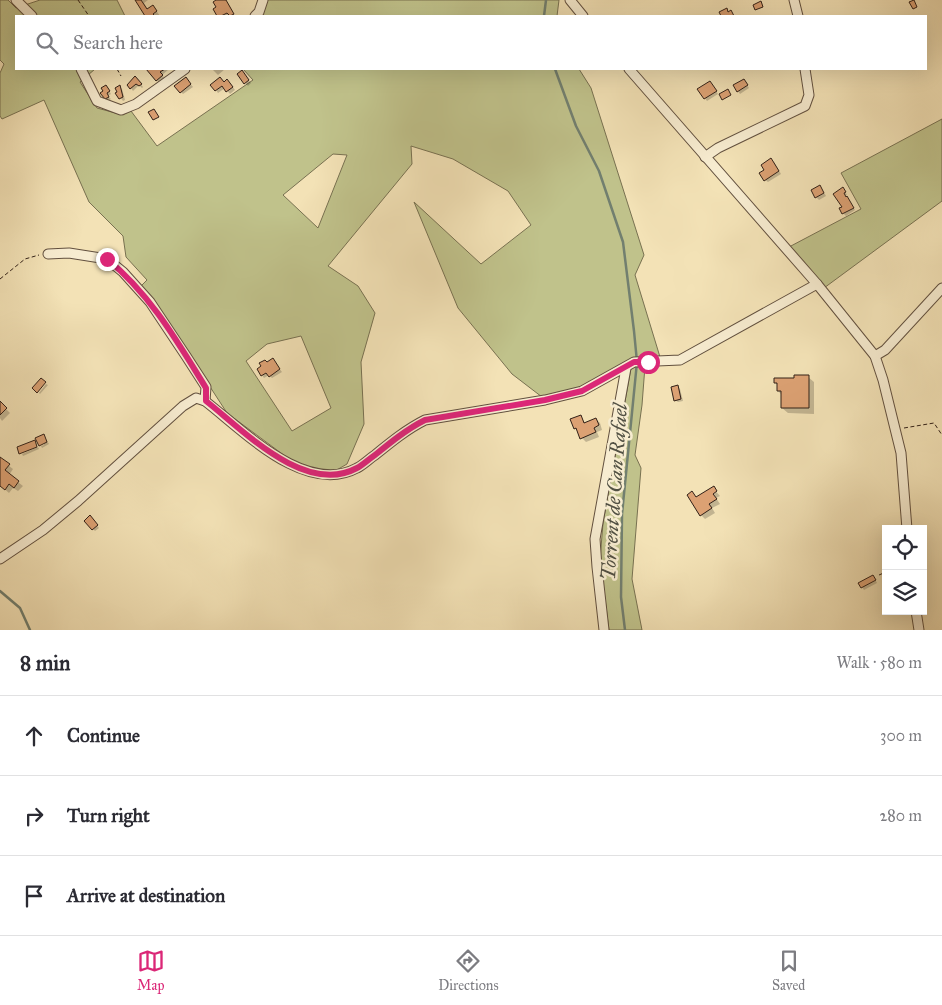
<!DOCTYPE html>
<meta charset="utf-8">
<style>
:root{--surface:#fff;--page:#f2f2f3;--text:#2b2b33;--muted:#7c7c81;--line:#e1e1e2;--accent:#db2777}
body{margin:0;font-family:"IM FELL Great Primer",serif;background:var(--page);color:var(--text)}
.controls{position:absolute;right:15px;bottom:15px;display:grid;overflow:hidden;border-radius:0px;box-shadow:0 5px 20px #0002}
.controls button{width:45px;height:45px;display:grid;place-items:center;padding:0;border:0;border-bottom:1px solid var(--line);background:var(--surface);color:var(--text);font:25px sans-serif}
.stop{position:absolute;width:15px;height:15px;margin:-11px;border:4px solid #db2777;border-radius:50%;background:#fff}
.stop.end{background:#db2777;border-color:#fff;box-shadow:0 1px 5px #0008}
.list{margin:0;padding:0;list-style:none}
h2{display:flex;justify-content:space-between;align-items:center;height:65px;margin:0;padding:0 20px;font-size:21px}
h2 small{font-size:16px;font-weight:400;color:var(--muted)}
.list li{display:grid;grid-template-columns:32px 1fr auto;gap:15px;align-items:center;box-sizing:border-box;height:80px;padding:0 20px;border-top:1px solid var(--line)}
.list b{display:block;font-size:19px;white-space:nowrap}
.list em{font-size:16px;font-style:normal;color:var(--muted)}
.icon{flex:none;width:28px;height:28px;fill:none;stroke:currentColor;stroke-width:2;stroke-linecap:round;stroke-linejoin:round}
.map{position:relative;flex:none;width:942px;height:630px;overflow:hidden}
.search{position:absolute;background:var(--surface);box-shadow:0 5px 20px #0002;left:15px;right:15px;top:15px;height:55px;display:flex;align-items:center;gap:12px;box-sizing:border-box;padding:0 18px;border-radius:0px;color:var(--muted);font-size:19px}
.sheet{height:305px;background:var(--surface)}
nav{display:flex;justify-content:space-around;align-items:center;box-sizing:border-box;height:70px;border-top:1px solid var(--line);background:var(--surface);font-size:14px;color:var(--muted)}
nav a{display:grid;justify-items:center;gap:2px}
nav .on{color:var(--accent)}
.map>svg:first-child{display:block}
.green{fill:#c0c28b;stroke:#787151;fill-rule:evenodd}
.shadow{fill:#0003}
.lines{fill:none;stroke-linecap:round;stroke-linejoin:round}
.stream{stroke:#727f6f;stroke-width:2.5}
.building{fill:#dca173;stroke:#312017}
.minor-casing{stroke:#62503f;stroke-width:11}
.path{stroke:#312017;stroke-width:1;stroke-dasharray:4 2.5;stroke-linecap:butt}
.minor{stroke:#f7ecd0;stroke-width:9}
.route{stroke:#db2777;stroke-width:6}
.labels{text-anchor:middle;dominant-baseline:central;stroke-width:5;stroke-linejoin:round;paint-order:stroke}
.water-label{font-size:20px;font-style:italic;fill:#515043;stroke:#f7ecd0}
</style>
<div class="map">
<svg width="942" height="630" viewBox="0 0 942 630">
<rect width="100%" height="100%" fill="#f3e2b6"/>
<filter id="stains"><feTurbulence type="fractalNoise" baseFrequency=".004" numOctaves="4"/><feColorMatrix values="0 0 0 0 .2 0 0 0 0 .09 0 0 0 0 .02 0 0 0 .5 -.17"/></filter>
<radialGradient id="worn" r=".72"><stop offset=".6" stop-color="#630" stop-opacity="0"/><stop offset="1" stop-color="#630" stop-opacity=".3"/></radialGradient>
<g class="green">
<path d="M0 0H8L16 8 40 0H117L125 16H16V69H95L80 82 97 108 123 115 131 111 157 146 253 80 243 69H579L591 88 644 255 635 275 660 357 631 359 580 387 542 397 512 374 458 308 414 202 481 264 531 225 508 191 453 159 411 146 412 164 328 266 358 286 375 313 361 362 364 424 347 464 335 471 304 467 285 456 227 413 168 322 140 287 147 280 126 257 123 236 89 202 44 100 2 119 0 116V73L4 64 0 60ZM333 154 347 155 318 228 283 195ZM301 336 331 408 292 431 246 361 267 344Z"/>
<polygon points="266,0 559,0 557,16 259,16"/>
<polygon points="942,119 942,201 824,288 789,247 861,209 841,173"/>
<polygon points="645,366 642,405 635,455 641,468 632,579 642,630 609,630 600,560 603,523 631,368"/>
</g>
<g class="shadow">
<polygon points="136,0 148,0 144,3 148,10 153,6 160,16 146,16"/>
<polygon points="218,0 226,0 235,16 219,16 215,9 218,7"/>
<polygon points="148,69 167,69 168,70 162,75 165,79 159,83"/>
<polygon points="212,69 225,69 218,75"/>
<polygon points="238,74 244,74 251,83 248,86"/>
<polygon points="135,77 143,87 142,88 139,85 133,91 129,85"/>
<polygon points="188,81 193,87 183,94 181,92"/>
<polygon points="224,83 230,83 235,90 230,94 225,88 218,93 216,90"/>
<polygon points="746,83 749,88 740,94 738,91"/>
<polygon points="712,85 718,94 707,101 699,90"/>
<polygon points="120,87 122,89 125,100 123,101 117,93"/>
<polygon points="108,89 111,94 108,96 111,99 108,101 106,99"/>
<polygon points="774,162 781,174 768,182 765,180 766,170"/>
<polygon points="822,189 826,196 819,200 816,197"/>
<polygon points="845,191 847,195 845,196 855,210 846,216 843,213 843,207 835,194"/>
<polygon points="273,360 282,372 272,378 269,375 264,378 262,375 267,364"/>
<polygon points="808,377 814,382 814,414 788,413 782,408 782,395 778,391 778,386 775,382"/>
<polygon points="46,384 48,385 40,394 39,393"/>
<polygon points="678,387 680,389 683,401 678,402 675,400"/>
<polygon points="0,403 10,413 2,421 0,418"/>
<polygon points="580,416 586,424 596,419 600,423 602,430 597,432 599,437 586,442 582,438 575,428"/>
<polygon points="43,435 49,444 42,448 41,446 44,445"/>
<polygon points="38,447 39,449 23,456 22,454"/>
<polygon points="0,459 13,469 9,475 23,486 18,491 13,488 9,493 0,485"/>
<polygon points="713,488 720,496 716,498 720,504 712,508 715,513 705,519 701,515 697,498"/>
<polygon points="90,517 99,528 95,531 85,521"/>
<polygon points="875,579 877,583 864,590 862,587"/>
</g>
<g class="lines">
<g class="stream">
<polyline points="544,16 546,0"/>
<polyline points="555,69 576,126 599,171 623,242 634,331 637,362 622,514 621,597 625,630"/>
<polyline points="0,591 20,608 30,630"/>
</g>
</g>
<g class="building">
<polygon points="135,0 141,0 147,9 153,5 157,11 153,14 155,16 145,16"/>
<polygon points="216,0 226,0 234,14 230,16 227,13 221,16 217,16 213,9 216,7 213,2"/>
<polygon points="914,0 917,7 913,9 909,2"/>
<polygon points="761,1 763,7 755,10 753,5"/>
<polygon points="727,8 728,12 731,10 734,16 721,16 719,12"/>
<polygon points="146,69 165,69 160,72 163,75 156,81"/>
<polygon points="242,70 249,80 244,84 237,74"/>
<polygon points="135,76 142,84 139,86 136,84 130,89 127,85"/>
<polygon points="186,77 191,84 180,93 174,86"/>
<polygon points="220,77 224,82 227,79 233,87 226,92 222,86 215,91 210,85"/>
<polygon points="744,79 748,85 737,92 733,85"/>
<polygon points="710,81 717,91 704,99 697,89"/>
<polygon points="106,85 110,91 107,93 109,97 105,99 100,93 103,91 101,88"/>
<polygon points="120,85 123,97 119,99 115,93 117,92 115,88"/>
<polygon points="728,89 731,95 722,100 719,94"/>
<polygon points="154,109 159,117 153,120 148,112"/>
<polygon points="771,158 779,171 764,181 759,173 764,170 761,165"/>
<polygon points="820,185 824,193 815,198 811,190"/>
<polygon points="843,187 846,192 844,193 846,197 847,196 854,208 842,214 839,208 842,207 833,194"/>
<polygon points="273,358 280,369 269,377 266,373 261,376 257,369 261,366 259,363 265,360 267,362"/>
<polygon points="794,375 809,375 809,408 781,408 781,391 777,391 777,383 774,383 774,378 794,378"/>
<polygon points="41,378 46,382 37,393 32,388"/>
<polygon points="678,385 681,399 674,401 671,387"/>
<polygon points="0,401 7,408 0,415"/>
<polygon points="581,415 584,423 596,418 599,425 594,428 596,432 580,439 576,428 574,429 570,419"/>
<polygon points="44,434 47,442 39,446 35,438"/>
<polygon points="35,440 37,447 19,454 17,447"/>
<polygon points="0,457 10,464 5,470 19,481 14,488 9,484 5,490 0,486"/>
<polygon points="714,486 717,491 713,494 717,499 709,504 712,508 700,516 687,495 692,491 696,497"/>
<polygon points="90,515 98,525 92,530 84,521"/>
<polygon points="873,575 876,580 861,588 858,583"/>
</g>
<g class="lines">
<g class="minor-casing">
<g id="minor">
<polyline points="16,0 32,16"/>
<polyline points="570,0 583,16"/>
<polyline points="794,0 798,16"/>
<polyline points="255,16 259,12 263,0"/>
<polyline points="81,69 97,101 121,110 136,104 185,69"/>
<polyline points="629,69 817,284 875,356 883,380 901,453 907,529"/>
<polyline points="705,157 718,148 805,106 809,95 805,69"/>
<polyline points="48,254 69,253 107,259 123,272 150,302 186,356 206,387 205,401"/>
<polyline points="875,356 885,350 942,288"/>
<path d="M0 559 43 530 78 501 183 406 196 398 205 401C243 430 305 496 357 468 363 465 369 459 375 455 391 442 407 429 425 420L545 400 582 391 634 362 680 360 817 284"/>
<polyline points="916,611 919,630"/>
<polyline points="604,630 597,567 595,539 626,368"/>
</g>
</g>
<g class="path">
<polyline points="78,0 89,16"/>
<polyline points="117,69 121,76"/>
<polyline points="0,279 25,259 39,255"/>
<polyline points="904,428 934,423 942,435"/>
<polyline points="879,575 886,572"/>
</g>
<use href="#minor" class="minor"/>
</g>
<g class="lines">
<path class="route" d="M107 259C150 294 177 341 206 388V401C243 430 305 496 357 468 363 465 369 459 375 455 391 442 407 429 425 420L545 400 582 391 634 362H648"/>
</g>
<g class="labels">
<g class="water-label">
<text transform="translate(614 492) rotate(-86)">Torrent de Can Rafael</text>
</g>
</g>
<rect width="100%" height="100%" filter="url(#stains)"/>
<rect width="100%" height="100%" fill="url(#worn)"/>
</svg>
<div class="controls">
<button><svg class="icon" aria-label="locate" viewBox="0 0 24 24"><circle cx="12" cy="12" r="6"/><path d="M12 2v4M12 18v4M2 12h4M18 12h4"/></svg></button>
<button><svg class="icon" aria-label="layers" viewBox="0 0 24 24"><path d="M12 4l9 5-9 5-9-5zM3 14l9 5 9-5"/></svg></button>
</div>
<div class="stop" style="left:648px;top:362px"></div>
<div class="stop end" style="left:107px;top:259px"></div>
<div class="search"><svg class="icon" aria-label="search" viewBox="0 0 24 24"><circle cx="10" cy="10" r="6"/><path d="M15 15l6 6"/></svg>Search here</div>
</div>
<section class="sheet">
<h2>8 min<small>Walk · 580 m</small></h2>
<ul class="list">
<li><svg class="icon" aria-label="ahead" viewBox="0 0 24 24"><path d="M12 20V5M6 11l6-6 6 6"/></svg><div><b>Continue</b></div><em>300 m</em></li>
<li><svg class="icon" aria-label="right" viewBox="0 0 24 24"><path d="M7 20v-9h11M14 6l5 5-5 5"/></svg><div><b>Turn right</b></div><em>280 m</em></li>
<li><svg class="icon" aria-label="arrive" viewBox="0 0 24 24"><path d="M6 21V4h12l-3 4 3 4H6"/></svg><div><b>Arrive at destination</b></div></li>
</ul>
</section>
<nav>
<a class="on"><svg class="icon" aria-label="map" viewBox="0 0 24 24"><path d="M3 6l6-2 6 2 6-2v14l-6 2-6-2-6 2zM9 4v14M15 6v14"/></svg>Map</a>
<a><svg class="icon" aria-label="directions" viewBox="0 0 24 24"><path d="M12 3l9 9-9 9-9-9zM9 14v-3h6M13 9l2 2-2 2"/></svg>Directions</a>
<a><svg class="icon" aria-label="saved" viewBox="0 0 24 24"><path d="M7 4h10v16l-5-4-5 4z"/></svg>Saved</a>
</nav>
